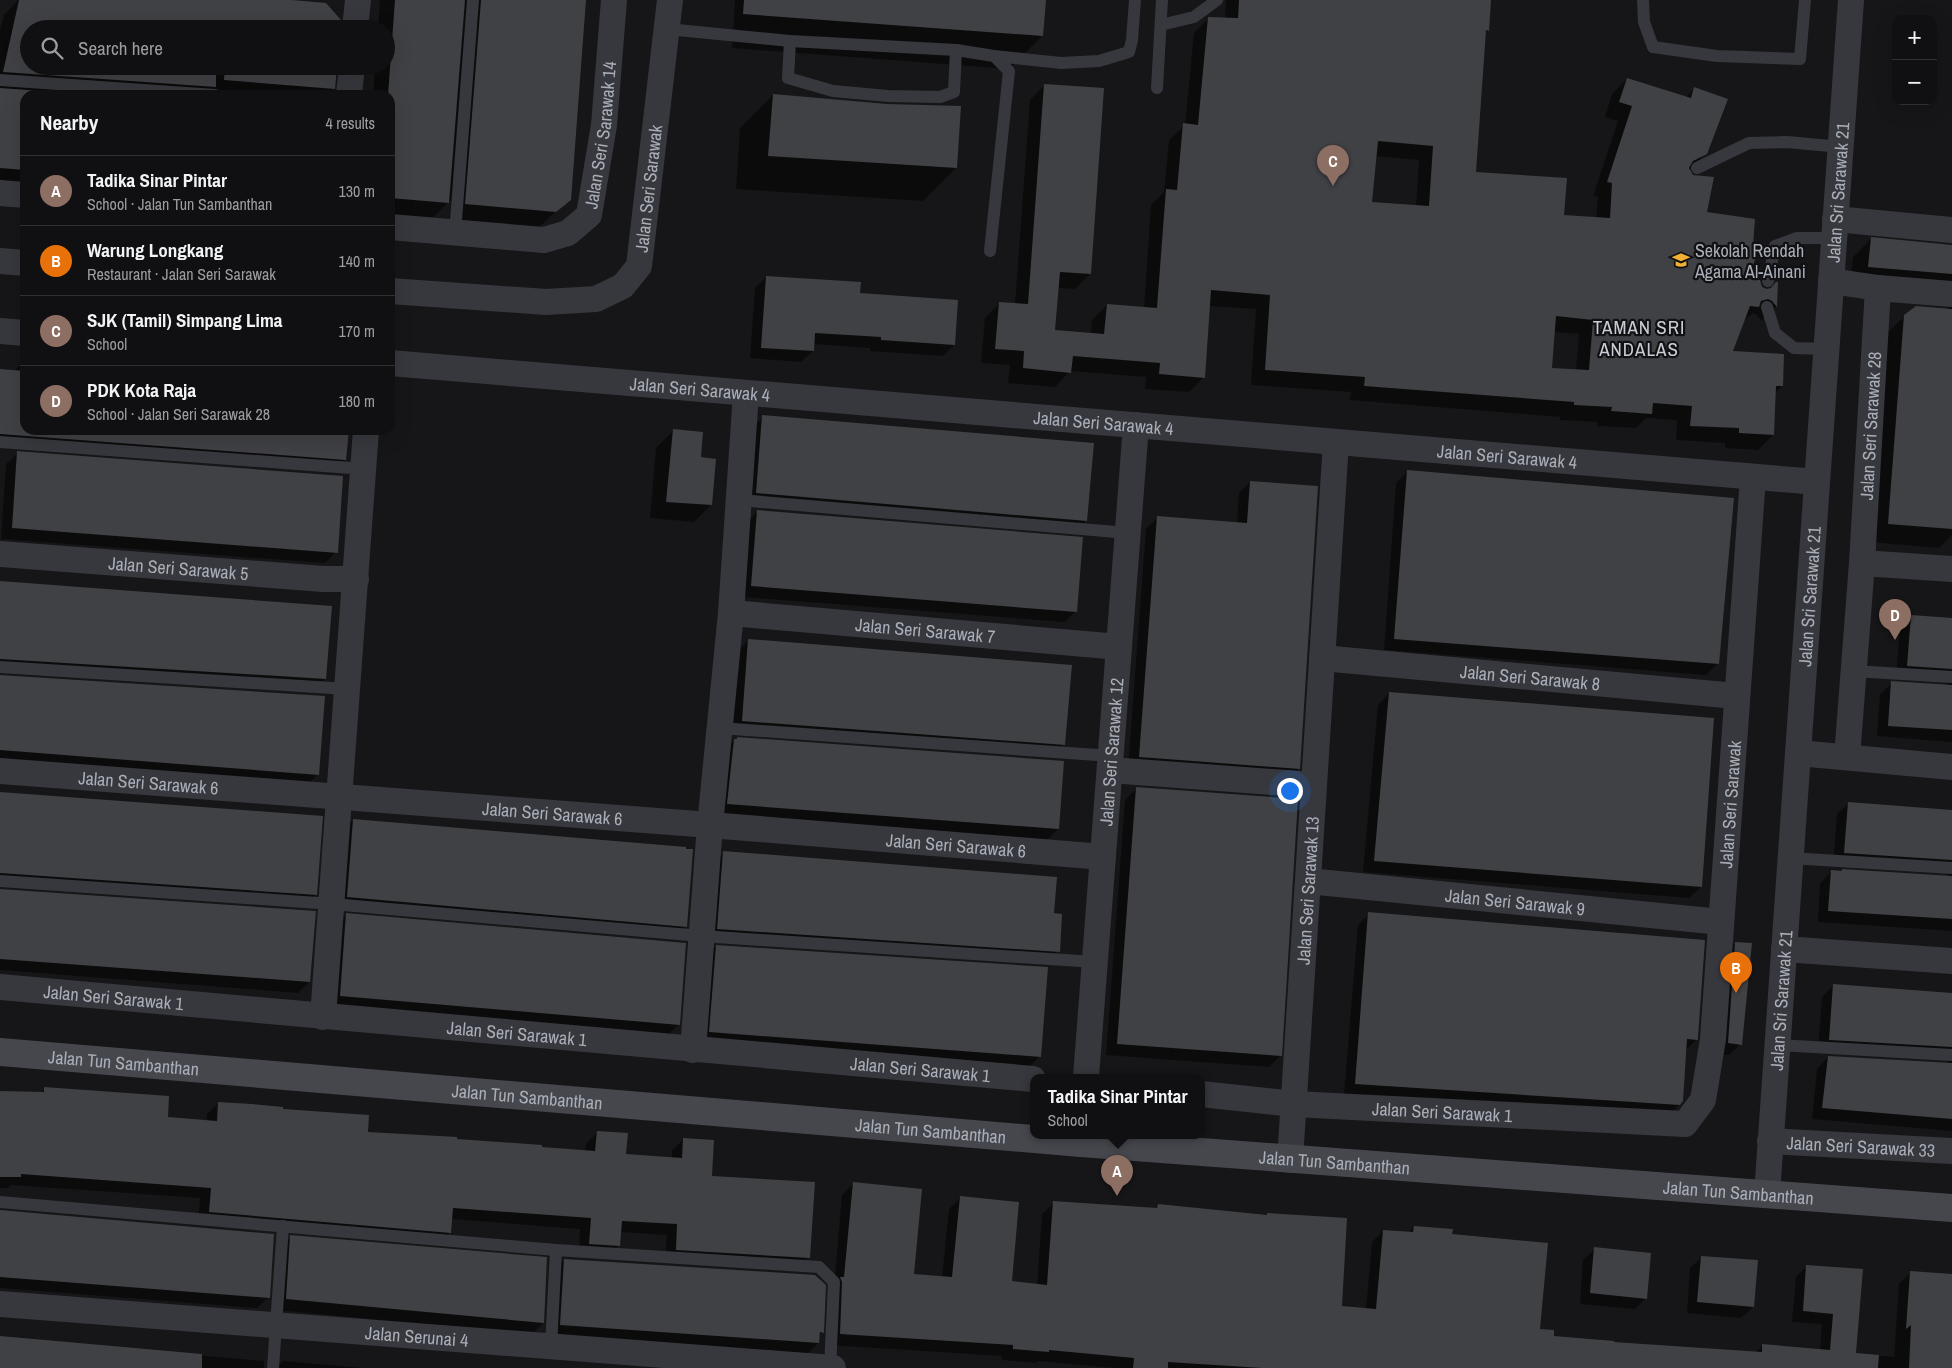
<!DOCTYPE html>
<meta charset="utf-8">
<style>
:root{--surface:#101012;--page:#19191b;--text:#f1f3f6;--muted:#9c9d9f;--line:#303032;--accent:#f2b134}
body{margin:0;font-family:"Archivo Narrow",sans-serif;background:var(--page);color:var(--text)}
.controls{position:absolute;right:15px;top:15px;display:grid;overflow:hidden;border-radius:10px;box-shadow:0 5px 20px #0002}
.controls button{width:45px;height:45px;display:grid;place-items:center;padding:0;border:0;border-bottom:1px solid var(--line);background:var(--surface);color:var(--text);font:25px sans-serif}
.you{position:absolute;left:1289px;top:790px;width:18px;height:18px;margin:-12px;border:4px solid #fff;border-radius:50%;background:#1a73e8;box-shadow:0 0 0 8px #1a73e833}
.badge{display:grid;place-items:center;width:32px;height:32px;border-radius:50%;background:var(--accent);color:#fff;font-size:16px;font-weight:700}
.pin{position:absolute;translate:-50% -41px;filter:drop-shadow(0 1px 2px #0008)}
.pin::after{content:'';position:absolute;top:26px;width:18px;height:15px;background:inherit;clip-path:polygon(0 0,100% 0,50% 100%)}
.popup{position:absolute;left:1030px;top:1074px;width:175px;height:65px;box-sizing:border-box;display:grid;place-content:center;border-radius:10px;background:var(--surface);filter:drop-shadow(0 1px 4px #0005);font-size:16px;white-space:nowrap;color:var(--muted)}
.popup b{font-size:19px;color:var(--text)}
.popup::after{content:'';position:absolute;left:50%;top:100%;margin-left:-10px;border:10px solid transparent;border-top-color:var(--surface)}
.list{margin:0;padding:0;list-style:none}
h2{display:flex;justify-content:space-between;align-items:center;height:65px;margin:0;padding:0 20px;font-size:21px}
h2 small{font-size:16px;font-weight:400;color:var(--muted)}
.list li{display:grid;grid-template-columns:32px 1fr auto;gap:15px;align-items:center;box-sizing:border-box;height:70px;padding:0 20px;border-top:1px solid var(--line)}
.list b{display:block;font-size:19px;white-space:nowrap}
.list p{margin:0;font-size:16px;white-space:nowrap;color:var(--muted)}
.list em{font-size:16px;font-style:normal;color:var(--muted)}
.icon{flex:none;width:28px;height:28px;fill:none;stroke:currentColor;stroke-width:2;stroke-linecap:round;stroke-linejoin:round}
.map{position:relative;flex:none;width:1952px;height:1368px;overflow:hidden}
.search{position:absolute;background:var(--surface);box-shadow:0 5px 20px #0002;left:20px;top:20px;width:375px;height:55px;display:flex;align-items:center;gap:12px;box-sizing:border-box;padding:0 18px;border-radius:28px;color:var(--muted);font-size:19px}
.panel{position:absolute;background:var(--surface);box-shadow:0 5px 20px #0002;left:20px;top:90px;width:375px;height:345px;border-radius:15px}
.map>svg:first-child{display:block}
.shadow{fill:#0007;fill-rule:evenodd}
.building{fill:#404145;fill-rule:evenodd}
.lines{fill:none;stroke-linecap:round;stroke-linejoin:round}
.lane{stroke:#37383d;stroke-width:12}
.street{stroke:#37383d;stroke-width:26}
.secondary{stroke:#45474d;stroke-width:28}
.labels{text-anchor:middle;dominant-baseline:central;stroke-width:4.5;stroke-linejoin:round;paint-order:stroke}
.street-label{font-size:18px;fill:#a8adb8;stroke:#111113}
.poi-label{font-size:18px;fill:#a8adb8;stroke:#111113;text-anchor:start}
.neighbourhood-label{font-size:19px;letter-spacing:1px;fill:#c9ccd4;stroke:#111113}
</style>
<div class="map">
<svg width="1952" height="1368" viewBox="0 0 1952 1368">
<rect width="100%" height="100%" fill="#161618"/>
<g class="shadow">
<polygon points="18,0 274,0 29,29 29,66 336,66 334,95 25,95 25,188 0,186 0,30 4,15"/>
<polygon points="380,0 585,0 570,199 537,229 449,221 451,200 431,219 390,216 390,95 373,95 375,66 386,66 386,29 378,29"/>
<polygon points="735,0 1044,0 1042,36 1009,69 732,48"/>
<path d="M1226 0H1490L1488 30 1484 34 1474 173 1563 216 1596 219 1598 197 1593 196 1618 121 1605 117 1612 94 1627 79 1686 97 1694 89 1706 153 1689 170 1706 213 1746 281 1770 290 1777 283 1776 307 1761 321 1757 315 1753 313 1743 321 1731 353 1782 386 1775 393 1773 435 1758 450 1725 448V443L1676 440 1677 420 1646 418 1636 428 1597 426V422L1560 420V417L1350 400 1351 392 1251 385 1256 309 1209 306 1204 377 1189 392 1145 389 1146 377 1070 371 1055 387 1008 383 1010 365 981 363 985 318 1000 303 1015 304 1030 100 1045 85 1103 89 1090 274 1075 289 1058 288 1054 331 1091 334 1092 320 1107 305 1144 308 1151 205 1164 192 1169 140 1185 125 1194 33 1209 18 1225 19ZM1375 156 1419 160 1416 206 1370 203ZM1554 332 1579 334 1576 370 1551 369Z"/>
<polygon points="773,95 956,168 923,201 736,189 740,128"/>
<polygon points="1871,239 1952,245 1952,535 1939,548 1870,542 1886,334 1905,316 1948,310 1947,306 1850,285 1853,257"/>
<polygon points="766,277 859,295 954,345 943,356 870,351 870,348 813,344 813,351 801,362 750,358 755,288"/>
<polygon points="25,361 25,430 347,430 345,459 334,470 0,445 0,372 16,372 16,369"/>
<polygon points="763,417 1086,521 1075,532 745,504 752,428"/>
<polygon points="673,431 699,458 711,505 694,522 650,518 656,448"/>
<polygon points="18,453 336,552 325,563 1,539 6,464"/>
<polygon points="1407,472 1718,663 1706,675 1384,650 1396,483"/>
<polygon points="1250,482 1299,768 1288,780 1128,768 1146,529 1158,517 1237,524 1239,493"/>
<polygon points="758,511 1076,611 1065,622 741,597 747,522"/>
<polygon points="0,582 325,679 314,690 0,670"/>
<polygon points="1912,616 1952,620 1952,742 1877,736 1880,694 1892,683 1951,686 1941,680 1896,677 1900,628"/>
<polygon points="749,640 1064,744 1053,755 731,732 737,652"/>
<polygon points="0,676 318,774 307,786 0,762"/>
<polygon points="1389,693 1701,887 1689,898 1363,872 1378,705"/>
<polygon points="734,740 1058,829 1047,840 716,815 723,752"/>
<polygon points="1137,788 1280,1056 1269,1067 1106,1055 1125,800"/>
<polygon points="0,793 316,894 304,906 0,884"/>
<polygon points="1849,803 1952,811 1952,931 1818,922 1820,883 1832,871 1952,877 1941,871 1833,864 1837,814"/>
<polygon points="353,820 686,926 675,937 336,908 342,831"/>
<polygon points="724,853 1058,951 1047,962 707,940 712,864"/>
<polygon points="0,890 309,982 298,993 0,970"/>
<polygon points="1369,914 1696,1040 1685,1051 1679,1105 1668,1116 1344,1095 1358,925"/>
<polygon points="346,915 679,1024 667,1036 329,1007 335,926"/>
<polygon points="1735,943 1741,1044 1729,1055 1717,1054 1724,954"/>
<polygon points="716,946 1040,1056 1029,1067 699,1043 705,958"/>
<polygon points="1833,986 1952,994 1952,1131 1812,1119 1817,1069 1828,1057 1952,1064 1941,1058 1818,1051 1822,997"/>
<polygon points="45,1089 167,1118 207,1122 207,1114 219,1103 282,1111 366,1133 585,1151 586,1144 597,1133 625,1155 672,1158 672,1150 684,1139 710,1177 808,1258 797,1269 665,1260 667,1235 620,1232 619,1245 608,1257 579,1255 580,1229 451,1219 450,1232 439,1244 198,1223 200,1198 11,1185 8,1188 0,1188 0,1092 40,1093"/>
<polygon points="853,1184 913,1275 942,1278 949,1209 960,1198 1010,1283 1037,1285 1042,1214 1054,1203 1155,1209 1158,1206 1265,1216 1267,1214 1340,1307 1366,1309 1372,1242 1383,1231 1408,1233 1414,1227 1451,1235 1538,1330 1552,1337 1755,1353 1763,1345 1820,1350 1822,1324 1792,1322 1796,1277 1807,1266 1855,1354 1894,1357 1899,1284 1910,1273 1952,1275 1952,1368 1115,1368 1038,1361 1036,1363 1002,1360 1002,1356 829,1345 842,1195"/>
<polygon points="0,1211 269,1297 257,1308 0,1288"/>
<polygon points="291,1237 543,1323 532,1334 275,1310 280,1248"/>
<polygon points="1595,1249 1646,1298 1635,1309 1580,1304 1583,1260"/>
<polygon points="1702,1257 1753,1307 1741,1318 1687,1313 1690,1268"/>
<polygon points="564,1260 822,1332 819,1336 818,1343 807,1354 550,1335 553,1271"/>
<polygon points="0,1338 264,1361 264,1368 0,1368"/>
<polygon points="283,1361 364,1368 276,1368"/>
</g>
<g class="building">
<polygon points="19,0 292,0 326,3 341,20 340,29 29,29 29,66 216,66 216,87 3,72"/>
<polygon points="395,0 465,0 449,203 390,198 390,95 388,95"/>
<polygon points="481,0 586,0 571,200 556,212 465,204"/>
<polygon points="744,0 1046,0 1043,36 743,14"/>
<path d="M1239 0H1491L1489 31 1486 30 1476 172 1567 178 1564 215 1610 218 1612 183 1607 182 1632 106 1619 102 1627 78 1691 98 1694 87 1728 99 1707 154 1693 161 1689 168 1693 175 1714 177 1707 212 1755 219 1753 246 1759 249 1748 279 1760 280 1762 287 1767 289 1771 288 1776 282H1778L1777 307 1772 301 1768 299 1761 301 1759 307 1750 306 1733 351 1784 354 1783 386H1776L1774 435 1739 433V428L1690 426 1692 406 1653 403 1652 414 1611 411 1612 407 1574 405V402L1364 386 1365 377 1265 370 1270 295 1211 290 1205 378 1159 374 1160 363 1073 356 1071 373 1023 368 1024 351 995 349 999 302 1028 304 1044 84 1104 88 1091 274 1060 272 1055 330 1104 334 1107 304 1157 308 1166 189 1177 190 1183 123 1198 125 1208 17 1238 18ZM1378 141 1433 146 1429 206 1372 202ZM1556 316 1593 320 1589 370 1552 368Z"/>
<polygon points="225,66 337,66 335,89 224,80"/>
<polygon points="0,88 98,95 25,95 25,170 0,168"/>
<polygon points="773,94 887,104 961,106 957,168 768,156"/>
<polygon points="1871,237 1952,245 1952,274 1868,267"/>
<polygon points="766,276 861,282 860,293 958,300 955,345 881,340 881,337 815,333 814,351 761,348"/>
<polygon points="1916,306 1952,309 1952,529 1888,524 1904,315"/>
<polygon points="0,369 25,371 25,430 349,430 346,460 0,434"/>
<polygon points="762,415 1094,443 1087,521 756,493"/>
<polygon points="673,429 703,432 701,457 716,459 712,505 666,502"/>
<polygon points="17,451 343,476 338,553 12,528"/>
<polygon points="1407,470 1734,498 1719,664 1394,639"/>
<polygon points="1250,481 1318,486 1300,769 1139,757 1157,516 1247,523"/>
<polygon points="757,510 1083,537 1077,612 751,586"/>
<polygon points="0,581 332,606 326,679 0,659"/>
<polygon points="1911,615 1952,618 1952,669 1907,666"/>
<polygon points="748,639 1072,665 1065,745 742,721"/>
<polygon points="0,675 325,696 319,775 0,750"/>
<polygon points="1891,681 1952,685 1952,730 1888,726"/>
<polygon points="1389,692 1714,718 1702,887 1374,861"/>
<polygon points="737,737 1064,761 1059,829 727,804 734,739 737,739"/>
<polygon points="1136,787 1298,799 1282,1056 1117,1044"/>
<polygon points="0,792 323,816 317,895 0,873"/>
<polygon points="1848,802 1952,810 1952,860 1844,853"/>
<polygon points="353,819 686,847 686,849 693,849 687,927 347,897"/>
<polygon points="723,851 1057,877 1054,913 1062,914 1060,952 717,929"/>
<polygon points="1842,869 1952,876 1952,919 1828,911 1831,870 1842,871"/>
<polygon points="0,889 316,911 310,982 0,959"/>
<polygon points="1368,912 1705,940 1698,1037 1698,1040 1687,1039 1683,1101 1680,1105 1355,1084"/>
<polygon points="346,913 686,943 680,1025 340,996"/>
<polygon points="1735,942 1752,943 1742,1045 1728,1043"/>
<polygon points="716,945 1048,967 1041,1057 709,1032"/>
<polygon points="1833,984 1952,993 1952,1047 1829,1040"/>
<polygon points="1828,1056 1952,1063 1952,1119 1822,1108"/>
<polygon points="44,1087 169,1096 168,1117 217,1121 218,1102 252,1104 283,1107 283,1109 369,1115 368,1132 457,1137 457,1139 542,1145 542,1147 595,1151 597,1131 628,1133 626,1154 682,1158 683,1138 714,1140 712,1176 815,1182 810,1258 676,1250 677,1224 622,1221 620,1246 589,1244 591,1218 453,1208 451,1233 209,1212 211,1188 21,1174 21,1177 0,1177 0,1091 44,1092"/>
<polygon points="853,1182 922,1189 914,1274 952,1277 960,1196 1019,1202 1012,1281 1047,1285 1053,1201 1157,1208 1158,1204 1267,1215 1267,1213 1347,1218 1342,1306 1376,1309 1383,1230 1413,1232 1414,1226 1453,1229 1452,1234 1548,1243 1540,1329 1554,1330 1554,1336 1614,1341 1614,1342 1762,1352 1762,1344 1830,1350 1833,1314 1803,1311 1806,1265 1863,1269 1856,1353 1879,1355 1878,1368 1262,1368 1168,1362 1168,1368 1133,1368 1134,1358 1049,1350 1049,1352 1013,1349 1013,1345 840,1334 842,1282 840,1277 844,1277"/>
<polygon points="0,1210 274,1234 270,1298 0,1277"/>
<polygon points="290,1235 547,1257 544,1323 286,1299"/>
<polygon points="1594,1247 1651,1253 1647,1299 1590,1293"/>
<polygon points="1701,1256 1758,1260 1754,1307 1697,1302"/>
<polygon points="564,1259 815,1275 826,1285 824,1333 820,1332 819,1343 560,1325"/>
<polygon points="1910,1271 1952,1274 1952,1368 1909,1368 1911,1325 1906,1329"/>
<polygon points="0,1336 202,1354 202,1368 0,1368"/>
</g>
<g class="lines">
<g class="lane">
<polyline points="1643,0 1644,22 1653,47 1717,56 1800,59 1805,0"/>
<polyline points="1161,25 1194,17 1217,0"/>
<polyline points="667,29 790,41 956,50 994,56 1009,71 990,251"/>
<polyline points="790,41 788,78 833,91 888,96 940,97 954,92 956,50"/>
<polyline points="994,56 1061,63 1099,61 1129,52 1132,40 1135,0"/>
<polyline points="0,80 215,95"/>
<polyline points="1157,88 1162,0"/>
<polyline points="1697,168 1749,143 1787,142 1841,147"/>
<polyline points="455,233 473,0"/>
<polyline points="1768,281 1775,246 1797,238 1834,238"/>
<polyline points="1767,307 1775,333 1794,348 1826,349"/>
<polyline points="0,442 364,469"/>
<polyline points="739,500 1128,533"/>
<polyline points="0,667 348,689"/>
<polyline points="1853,671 1952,677"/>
<polyline points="720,728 1111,756"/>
<polyline points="1790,858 1952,868"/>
<polyline points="0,881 332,904 701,936 1095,962"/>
<polyline points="1777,1045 1952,1055"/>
<polyline points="0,1202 556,1250 819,1267 834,1282 830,1368"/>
<polyline points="551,1347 556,1250"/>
<polyline points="273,1368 283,1226"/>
</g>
<g class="street">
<polyline points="355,29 358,0"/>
<polyline points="349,95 352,66"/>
<polyline points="0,193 25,195"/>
<polyline points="1835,219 1952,230"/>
<path id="s1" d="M390 227 544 240 568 233 589 215 604 125 614 0"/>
<polyline points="0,261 25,263"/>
<polyline points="1831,281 1878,288 1952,294"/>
<path id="s2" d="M390 291 546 302 596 299 623 286 639 266 670 0"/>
<polyline points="0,331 25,333"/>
<path id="s3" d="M390 363 1817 482"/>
<path id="s4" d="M0 554 323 579H356"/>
<polyline points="1862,563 1952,569"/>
<path id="s5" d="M731 613 1119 647"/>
<path id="s6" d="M1322 658 1736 696"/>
<polyline points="1798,753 1952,767"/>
<path id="s7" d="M1847 757 1862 563 1878 288"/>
<polyline points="1110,770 1314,785"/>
<path id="s8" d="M0 771 710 825 1103 857"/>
<path id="s9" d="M1308 881 1721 922"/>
<polyline points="1784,949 1952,961"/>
<path id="s10" d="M0 987 1033 1079"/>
<polyline points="323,1017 366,430"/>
<polyline points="693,1050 710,825 731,613 746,393"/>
<path id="s11" d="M1086 1077 1136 425"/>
<path id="s12" d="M1201 1094 1294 1104 1685 1124 1703 1100 1713 1039 1753 477"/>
<path id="s13" d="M1770 1141 1952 1151"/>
<path id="s14" d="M1290 1160 1336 442"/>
<path id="s15" d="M1767 1194 1851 0"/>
<path id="s16" d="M0 1304 833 1368"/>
</g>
<path class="secondary" id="s17" d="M0 1052 1081 1143 1952 1208"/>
</g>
<defs>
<g id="school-bare" transform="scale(1.35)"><path d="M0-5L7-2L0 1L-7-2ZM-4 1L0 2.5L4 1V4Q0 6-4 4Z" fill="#f2b134" stroke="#111113" stroke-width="2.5" paint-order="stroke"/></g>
</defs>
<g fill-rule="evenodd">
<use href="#school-bare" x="1681" y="260"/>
</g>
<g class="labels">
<g class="street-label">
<text stroke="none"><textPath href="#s1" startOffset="288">Jalan Seri Sarawak 14</textPath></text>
<text stroke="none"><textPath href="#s2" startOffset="340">Jalan Seri Sarawak</textPath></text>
<text stroke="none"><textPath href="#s15" startOffset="1004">Jalan Sri Sarawak 21</textPath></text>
<text stroke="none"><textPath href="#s3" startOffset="311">Jalan Seri Sarawak 4</textPath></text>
<text stroke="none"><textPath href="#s3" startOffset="716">Jalan Seri Sarawak 4</textPath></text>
<text stroke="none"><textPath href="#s7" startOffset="332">Jalan Seri Sarawak 28</textPath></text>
<text stroke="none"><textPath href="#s3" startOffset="1121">Jalan Seri Sarawak 4</textPath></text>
<text stroke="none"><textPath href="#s4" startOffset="179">Jalan Seri Sarawak 5</textPath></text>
<text stroke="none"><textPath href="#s15" startOffset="599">Jalan Sri Sarawak 21</textPath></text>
<text stroke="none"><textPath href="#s5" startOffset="195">Jalan Seri Sarawak 7</textPath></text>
<text stroke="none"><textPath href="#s6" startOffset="209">Jalan Seri Sarawak 8</textPath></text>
<text stroke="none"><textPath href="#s11" startOffset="326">Jalan Seri Sarawak 12</textPath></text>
<text stroke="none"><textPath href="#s8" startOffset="149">Jalan Seri Sarawak 6</textPath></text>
<text stroke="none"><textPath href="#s12" startOffset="812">Jalan Seri Sarawak</textPath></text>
<text stroke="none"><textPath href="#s8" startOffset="554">Jalan Seri Sarawak 6</textPath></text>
<text stroke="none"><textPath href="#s8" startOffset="959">Jalan Seri Sarawak 6</textPath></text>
<text stroke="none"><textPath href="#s14" startOffset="270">Jalan Seri Sarawak 13</textPath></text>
<text stroke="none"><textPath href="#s9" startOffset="208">Jalan Seri Sarawak 9</textPath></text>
<text stroke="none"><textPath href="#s10" startOffset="114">Jalan Seri Sarawak 1</textPath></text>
<text stroke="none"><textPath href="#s15" startOffset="194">Jalan Sri Sarawak 21</textPath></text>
<text stroke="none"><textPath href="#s10" startOffset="519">Jalan Seri Sarawak 1</textPath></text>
<text stroke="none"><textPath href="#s17" startOffset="124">Jalan Tun Sambanthan</textPath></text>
<text stroke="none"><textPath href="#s10" startOffset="924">Jalan Seri Sarawak 1</textPath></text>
<text stroke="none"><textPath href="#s17" startOffset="529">Jalan Tun Sambanthan</textPath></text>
<text stroke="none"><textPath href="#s12" startOffset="242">Jalan Seri Sarawak 1</textPath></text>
<text stroke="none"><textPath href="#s17" startOffset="934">Jalan Tun Sambanthan</textPath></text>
<text stroke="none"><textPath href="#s13" startOffset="91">Jalan Seri Sarawak 33</textPath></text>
<text stroke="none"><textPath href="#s17" startOffset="1339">Jalan Tun Sambanthan</textPath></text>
<text stroke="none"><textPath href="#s17" startOffset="1744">Jalan Tun Sambanthan</textPath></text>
<text stroke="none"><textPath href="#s16" startOffset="418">Jalan Serunai 4</textPath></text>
</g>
<g class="poi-label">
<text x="1695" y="250">Sekolah Rendah<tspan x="1695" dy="21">Agama Al-Ainani</tspan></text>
</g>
<g class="neighbourhood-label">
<text x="1639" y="327">TAMAN SRI<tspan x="1639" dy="22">ANDALAS</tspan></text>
</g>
</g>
</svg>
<div class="controls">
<button>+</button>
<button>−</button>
</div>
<div class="you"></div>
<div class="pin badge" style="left:1117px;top:1196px;background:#8d6e63">A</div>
<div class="popup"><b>Tadika Sinar Pintar</b>School</div>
<div class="pin badge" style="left:1736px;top:993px;background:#e8710a">B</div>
<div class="pin badge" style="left:1333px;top:186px;background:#8d6e63">C</div>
<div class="pin badge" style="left:1895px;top:640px;background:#8d6e63">D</div>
<div class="search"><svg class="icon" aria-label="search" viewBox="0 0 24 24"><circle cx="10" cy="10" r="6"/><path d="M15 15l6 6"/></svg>Search here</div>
<section class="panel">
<h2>Nearby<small>4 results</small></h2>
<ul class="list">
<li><span class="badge" style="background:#8d6e63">A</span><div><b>Tadika Sinar Pintar</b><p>School · Jalan Tun Sambanthan</p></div><em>130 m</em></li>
<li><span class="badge" style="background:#e8710a">B</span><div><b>Warung Longkang</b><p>Restaurant · Jalan Seri Sarawak</p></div><em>140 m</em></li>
<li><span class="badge" style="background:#8d6e63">C</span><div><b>SJK (Tamil) Simpang Lima</b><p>School</p></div><em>170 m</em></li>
<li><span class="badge" style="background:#8d6e63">D</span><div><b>PDK Kota Raja</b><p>School · Jalan Seri Sarawak 28</p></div><em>180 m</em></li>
</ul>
</section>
</div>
